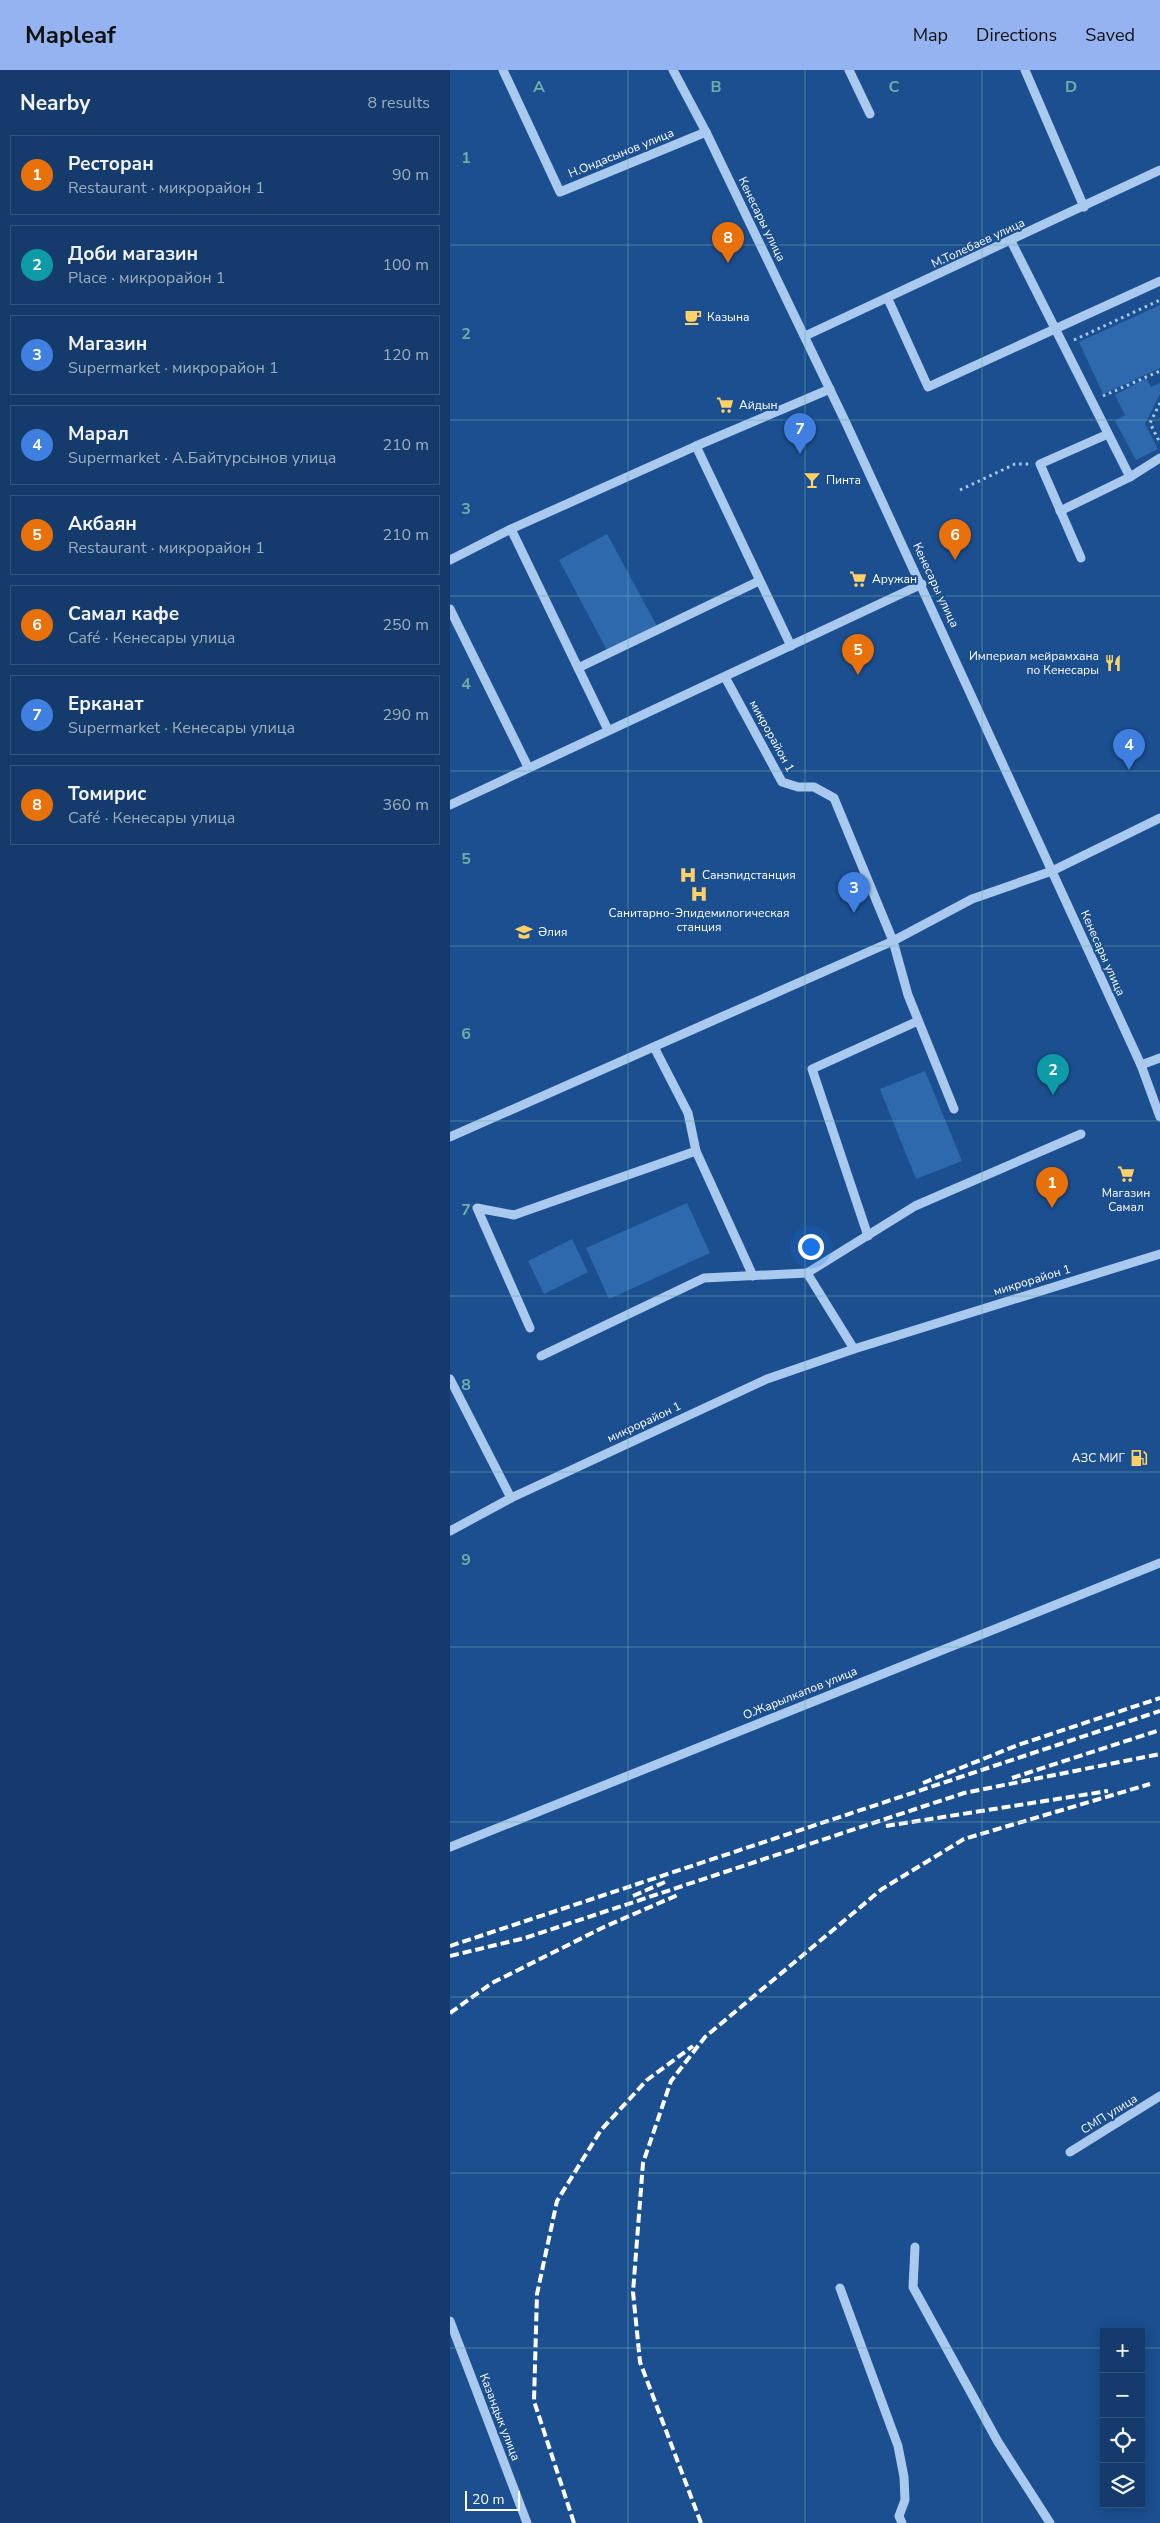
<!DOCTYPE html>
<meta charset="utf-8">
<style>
:root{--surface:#143b6b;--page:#214673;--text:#f1f3f6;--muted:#9dadc1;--line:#33557e;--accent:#95b2f1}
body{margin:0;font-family:"Nunito Sans",sans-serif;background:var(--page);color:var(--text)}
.controls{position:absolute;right:15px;bottom:15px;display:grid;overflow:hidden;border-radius:0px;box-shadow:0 2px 12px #0003}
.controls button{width:45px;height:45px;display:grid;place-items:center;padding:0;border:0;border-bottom:1px solid var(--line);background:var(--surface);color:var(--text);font:25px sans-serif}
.scale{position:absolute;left:15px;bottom:12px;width:55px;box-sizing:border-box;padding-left:5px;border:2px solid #fff;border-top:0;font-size:14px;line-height:18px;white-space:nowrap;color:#fff;-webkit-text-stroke:4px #1b4f8f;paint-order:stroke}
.you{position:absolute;left:360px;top:1176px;width:18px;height:18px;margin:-12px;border:4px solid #fff;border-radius:50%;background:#1a73e8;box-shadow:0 0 0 8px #1a73e833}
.badge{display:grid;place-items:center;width:32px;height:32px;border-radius:50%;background:var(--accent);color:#fff;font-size:16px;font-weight:700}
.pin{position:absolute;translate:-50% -41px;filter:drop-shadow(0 1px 2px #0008)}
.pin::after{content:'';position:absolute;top:26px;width:18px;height:15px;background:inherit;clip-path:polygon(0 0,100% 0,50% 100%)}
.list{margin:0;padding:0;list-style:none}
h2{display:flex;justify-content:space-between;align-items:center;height:65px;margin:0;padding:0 20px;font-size:21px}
h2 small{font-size:16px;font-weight:400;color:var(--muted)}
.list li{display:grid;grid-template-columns:32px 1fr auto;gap:15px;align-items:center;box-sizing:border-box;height:80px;margin:0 10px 10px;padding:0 10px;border:1px solid var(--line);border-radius:0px}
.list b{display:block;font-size:19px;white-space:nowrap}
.list p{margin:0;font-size:16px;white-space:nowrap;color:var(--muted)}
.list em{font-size:16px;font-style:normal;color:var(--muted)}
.icon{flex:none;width:28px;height:28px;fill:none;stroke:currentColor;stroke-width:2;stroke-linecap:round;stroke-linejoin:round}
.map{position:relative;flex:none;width:710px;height:2453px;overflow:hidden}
header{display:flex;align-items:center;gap:30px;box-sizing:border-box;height:70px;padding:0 25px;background:var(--accent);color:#111}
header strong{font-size:24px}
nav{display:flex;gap:28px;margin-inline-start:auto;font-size:18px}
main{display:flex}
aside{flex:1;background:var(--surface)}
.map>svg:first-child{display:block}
.green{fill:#2e69ad}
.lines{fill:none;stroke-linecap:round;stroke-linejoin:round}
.path{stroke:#a9c9ee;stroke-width:3;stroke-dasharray:2.5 4;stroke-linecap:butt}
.minor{stroke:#a9c9ee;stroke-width:9}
.rail{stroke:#fff;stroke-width:4;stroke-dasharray:9 4;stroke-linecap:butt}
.grid{fill:none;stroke:#6fada8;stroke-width:1;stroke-opacity:0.55}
.labels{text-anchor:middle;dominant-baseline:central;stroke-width:4;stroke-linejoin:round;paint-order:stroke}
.street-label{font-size:12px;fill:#fff;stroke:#1b4f8f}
.poi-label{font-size:12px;fill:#fff;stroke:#1b4f8f;text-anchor:start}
.grid-label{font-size:16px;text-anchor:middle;font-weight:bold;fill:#6fada8;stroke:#1b4f8f;stroke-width:4;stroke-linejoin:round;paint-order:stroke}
</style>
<header>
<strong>Mapleaf</strong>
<nav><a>Map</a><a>Directions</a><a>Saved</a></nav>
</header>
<main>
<aside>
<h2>Nearby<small>8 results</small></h2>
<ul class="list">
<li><span class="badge" style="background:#e8710a">1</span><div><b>Ресторан</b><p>Restaurant · микрорайон 1</p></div><em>90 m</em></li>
<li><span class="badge" style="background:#0f9aa8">2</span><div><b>Доби магазин</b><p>Place · микрорайон 1</p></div><em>100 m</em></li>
<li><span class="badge" style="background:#3f7fe0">3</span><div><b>Магазин</b><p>Supermarket · микрорайон 1</p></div><em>120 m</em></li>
<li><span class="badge" style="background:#3f7fe0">4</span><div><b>Марал</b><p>Supermarket · А.Байтурсынов улица</p></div><em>210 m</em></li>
<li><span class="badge" style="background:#e8710a">5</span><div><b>Акбаян</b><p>Restaurant · микрорайон 1</p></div><em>210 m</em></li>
<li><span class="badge" style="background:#e8710a">6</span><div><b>Самал кафе</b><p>Café · Кенесары улица</p></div><em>250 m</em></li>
<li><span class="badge" style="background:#3f7fe0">7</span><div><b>Ерканат</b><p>Supermarket · Кенесары улица</p></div><em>290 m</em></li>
<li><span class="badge" style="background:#e8710a">8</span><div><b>Томирис</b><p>Café · Кенесары улица</p></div><em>360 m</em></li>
</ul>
</aside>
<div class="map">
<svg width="710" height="2453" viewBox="0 0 710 2453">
<rect width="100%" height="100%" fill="#1b4f8f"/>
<g class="green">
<polygon points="710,235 710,298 653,324 629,272"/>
<polygon points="696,308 701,317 710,313 710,324 695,354 708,379 686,390 665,351 675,345 665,325"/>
<polygon points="157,464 207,556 158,582 109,490"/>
<polygon points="475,1001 512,1091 466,1109 430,1019"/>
<polygon points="237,1133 260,1183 159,1229 136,1178"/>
<polygon points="122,1169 138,1202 94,1224 78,1191"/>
</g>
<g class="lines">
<g class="path">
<polyline points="624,270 710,230"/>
<polyline points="653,326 710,301"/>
<polyline points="710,333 700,353 710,373"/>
<polyline points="510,420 565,394 579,394"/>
</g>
<g class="minor">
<polyline points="53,0 110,122 256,62"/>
<polyline points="223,0 256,62 396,353 691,995 710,1047"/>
<polyline points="399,0 420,44"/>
<polyline points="575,0 634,137"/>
<polyline points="561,171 680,407"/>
<polyline points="438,229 478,317 710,211"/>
<polyline points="355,266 710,100"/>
<polyline points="246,376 380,319"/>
<polyline points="610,441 680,407 710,388"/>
<polyline points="61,459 158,660"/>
<polyline points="631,488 590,394 658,364"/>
<polyline points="0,490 61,459 246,376 341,576"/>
<polyline points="0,539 78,697"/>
<polyline points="128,598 309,511"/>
<polyline points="275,607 332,712 348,717 364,717 384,728 443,871 458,925 504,1039"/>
<polyline points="0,735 472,514"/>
<polyline points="204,977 238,1043 246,1081 303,1206"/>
<polyline points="691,995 710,988"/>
<polyline points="0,1067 443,871 522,829 602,801 710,748"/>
<polyline points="418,1166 362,999 468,951"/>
<polyline points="80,1258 27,1138 64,1145 246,1081"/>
<polyline points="404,1279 357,1203 465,1136 631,1064"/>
<polyline points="91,1286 254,1208 357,1203"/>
<polyline points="0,1309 61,1428"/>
<polyline points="0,1461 61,1428 317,1309 404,1279 710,1184"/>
<polyline points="0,1777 710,1493"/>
<polyline points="620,2082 710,2026"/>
<polyline points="465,2177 463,2217 548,2372 600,2453"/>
<polyline points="390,2218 448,2376 454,2407 455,2430 449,2446 452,2453"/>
<polyline points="0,2251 77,2453"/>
</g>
<g class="rail">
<polyline points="562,1708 710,1660"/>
<polyline points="473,1713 568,1675 710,1628"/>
<polyline points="436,1756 658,1721"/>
<polyline points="183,1826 215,1812"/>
<polyline points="0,1876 710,1641"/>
<polyline points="0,1886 75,1868 514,1723 710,1684"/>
<polyline points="0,1943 42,1913 154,1857 230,1824"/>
<polyline points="124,2453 84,2331 87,2224 107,2131 151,2060 197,2010 243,1976"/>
<polyline points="251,2453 190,2292 183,2222 193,2093 221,2011 255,1967 432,1819 514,1769 700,1714"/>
</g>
</g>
<path class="grid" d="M178 0V2453M355 0V2453M532 0V2453M0 175H710M0 350H710M0 526H710M0 701H710M0 876H710M0 1051H710M0 1226H710M0 1402H710M0 1577H710M0 1752H710M0 1927H710M0 2103H710M0 2278H654M691 2278H710"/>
<defs>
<g id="cafe-bare" transform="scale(1.35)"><path d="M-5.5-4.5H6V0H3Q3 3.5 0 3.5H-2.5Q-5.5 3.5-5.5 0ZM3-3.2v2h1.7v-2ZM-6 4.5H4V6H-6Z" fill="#ffd166" stroke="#1b4f8f" stroke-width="2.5" paint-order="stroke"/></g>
<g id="supermarket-bare" transform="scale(1.35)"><path d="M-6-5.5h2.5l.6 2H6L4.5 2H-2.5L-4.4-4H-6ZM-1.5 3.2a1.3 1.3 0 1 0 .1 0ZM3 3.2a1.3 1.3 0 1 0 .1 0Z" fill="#ffd166" stroke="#1b4f8f" stroke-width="2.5" paint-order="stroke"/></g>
<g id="bar-bare" transform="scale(1.35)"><path d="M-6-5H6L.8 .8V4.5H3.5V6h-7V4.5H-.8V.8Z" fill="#ffd166" stroke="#1b4f8f" stroke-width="2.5" paint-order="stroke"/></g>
<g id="restaurant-bare" transform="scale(1.35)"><path d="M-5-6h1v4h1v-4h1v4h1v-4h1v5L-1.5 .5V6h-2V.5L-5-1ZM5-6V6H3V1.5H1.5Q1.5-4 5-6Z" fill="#ffd166" stroke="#1b4f8f" stroke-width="2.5" paint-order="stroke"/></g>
<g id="hospital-bare" transform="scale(1.35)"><path d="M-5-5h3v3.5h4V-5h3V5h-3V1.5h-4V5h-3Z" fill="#ffd166" stroke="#1b4f8f" stroke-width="2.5" paint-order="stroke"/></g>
<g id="school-bare" transform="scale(1.35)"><path d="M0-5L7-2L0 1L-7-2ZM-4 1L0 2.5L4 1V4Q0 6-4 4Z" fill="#ffd166" stroke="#1b4f8f" stroke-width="2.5" paint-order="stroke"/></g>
<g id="fuel-bare" transform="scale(1.35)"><path d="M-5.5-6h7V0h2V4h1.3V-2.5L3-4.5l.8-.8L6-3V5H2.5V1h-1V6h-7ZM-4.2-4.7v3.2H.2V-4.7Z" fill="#ffd166" stroke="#1b4f8f" stroke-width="2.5" paint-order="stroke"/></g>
</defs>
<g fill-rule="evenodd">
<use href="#cafe-bare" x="243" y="247"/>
<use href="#supermarket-bare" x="275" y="335"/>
<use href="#bar-bare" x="362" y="410"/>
<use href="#supermarket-bare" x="408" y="509"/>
<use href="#restaurant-bare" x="663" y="593"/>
<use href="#hospital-bare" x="238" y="805"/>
<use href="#hospital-bare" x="249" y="824"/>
<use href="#school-bare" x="74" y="862"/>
<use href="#supermarket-bare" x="676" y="1104"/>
<use href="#fuel-bare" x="689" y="1388"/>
</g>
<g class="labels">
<g class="street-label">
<text transform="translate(171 83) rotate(-22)">Н.Ондасынов улица</text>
<text transform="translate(312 149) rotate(64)">Кенесары улица</text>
<text transform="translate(528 173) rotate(-25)">М.Толебаев улица</text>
<text transform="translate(486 515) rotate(65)">Кенесары улица</text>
<text transform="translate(322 666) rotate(61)">микрорайон 1</text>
<text transform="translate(653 883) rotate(66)">Кенесары улица</text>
<text transform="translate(582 1210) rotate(-17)">микрорайон 1</text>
<text transform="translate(194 1352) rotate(-25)">микрорайон 1</text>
<text transform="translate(350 1623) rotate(-22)">О.Жарылкапов улица</text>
<text transform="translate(659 2044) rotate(-32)">СМП улица</text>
<text transform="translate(50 2347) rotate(69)">Казандык улица</text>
</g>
<g class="poi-label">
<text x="257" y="247">Казына</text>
<text x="289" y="335">Айдын</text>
<text x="376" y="410">Пинта</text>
<text x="422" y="509">Аружан</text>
<text x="649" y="586" text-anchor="end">Империал мейрамхана<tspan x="649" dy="14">по Кенесары</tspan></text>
<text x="252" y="805">Санэпидстанция</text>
<text x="249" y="843" text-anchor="middle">Санитарно-Эпидемилогическая<tspan x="249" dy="14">станция</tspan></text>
<text x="88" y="862">Әлия</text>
<text x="676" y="1123" text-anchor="middle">Магазин<tspan x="676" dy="14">Самал</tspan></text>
<text x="675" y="1388" text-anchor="end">АЗС МИГ</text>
</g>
</g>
<g class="grid-label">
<text x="89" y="22">A</text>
<text x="266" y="22">B</text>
<text x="444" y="22">C</text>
<text x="621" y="22">D</text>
<text x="16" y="93">1</text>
<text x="16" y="269">2</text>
<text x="16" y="444">3</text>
<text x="16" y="619">4</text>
<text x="16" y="794">5</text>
<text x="16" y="969">6</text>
<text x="16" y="1145">7</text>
<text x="16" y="1320">8</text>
<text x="16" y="1495">9</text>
</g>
</svg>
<div class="controls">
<button>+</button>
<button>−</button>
<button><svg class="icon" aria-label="locate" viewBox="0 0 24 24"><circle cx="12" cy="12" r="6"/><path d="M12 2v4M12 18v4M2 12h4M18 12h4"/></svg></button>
<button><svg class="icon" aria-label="layers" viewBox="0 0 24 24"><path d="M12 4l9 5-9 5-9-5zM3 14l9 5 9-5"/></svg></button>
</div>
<div class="scale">20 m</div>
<div class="you"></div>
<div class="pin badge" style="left:602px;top:1138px;background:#e8710a">1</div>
<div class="pin badge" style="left:603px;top:1025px;background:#0f9aa8">2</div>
<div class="pin badge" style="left:404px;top:843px;background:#3f7fe0">3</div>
<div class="pin badge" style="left:679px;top:700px;background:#3f7fe0">4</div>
<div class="pin badge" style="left:408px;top:605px;background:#e8710a">5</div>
<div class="pin badge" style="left:505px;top:490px;background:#e8710a">6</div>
<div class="pin badge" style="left:350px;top:384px;background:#3f7fe0">7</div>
<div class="pin badge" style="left:278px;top:193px;background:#e8710a">8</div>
</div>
</main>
